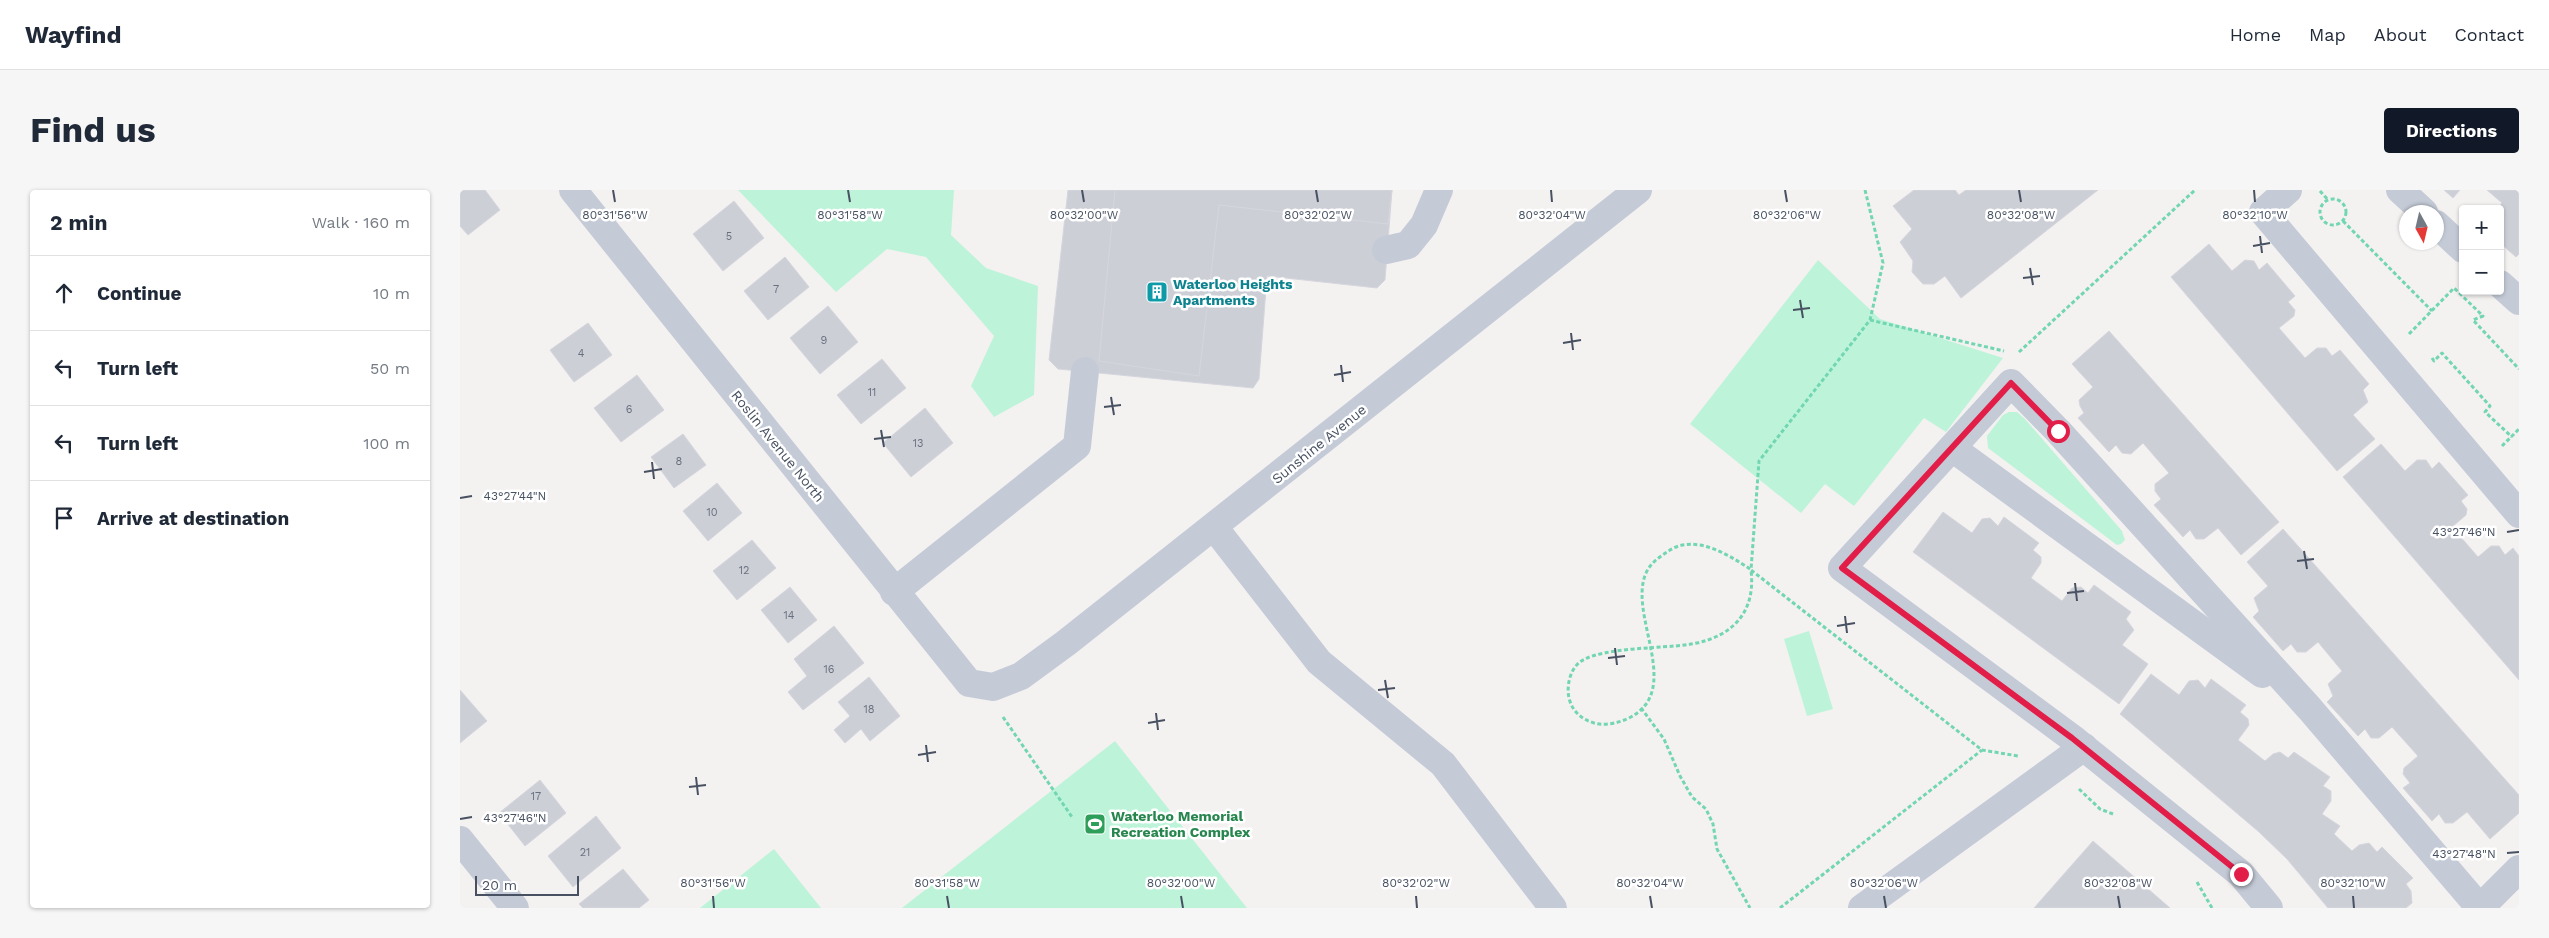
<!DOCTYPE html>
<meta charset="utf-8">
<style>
:root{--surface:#fff;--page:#f6f6f7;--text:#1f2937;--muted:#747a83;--line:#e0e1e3;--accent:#111827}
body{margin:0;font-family:"Work Sans",sans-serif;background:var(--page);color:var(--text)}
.controls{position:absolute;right:15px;top:15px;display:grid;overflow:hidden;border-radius:5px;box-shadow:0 1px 4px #0004}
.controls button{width:45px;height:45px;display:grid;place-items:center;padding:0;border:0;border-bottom:1px solid var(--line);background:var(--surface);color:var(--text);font:25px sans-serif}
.compass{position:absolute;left:1939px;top:15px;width:45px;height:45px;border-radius:50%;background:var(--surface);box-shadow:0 1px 4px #0004;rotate:172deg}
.scale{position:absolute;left:15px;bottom:12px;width:104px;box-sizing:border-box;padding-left:5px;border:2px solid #475161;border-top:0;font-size:14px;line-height:18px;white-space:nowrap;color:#475161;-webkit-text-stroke:4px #fff;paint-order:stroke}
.stop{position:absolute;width:15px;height:15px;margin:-11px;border:4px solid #e11d48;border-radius:50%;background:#fff}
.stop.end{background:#e11d48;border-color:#fff;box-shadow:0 1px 5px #0008}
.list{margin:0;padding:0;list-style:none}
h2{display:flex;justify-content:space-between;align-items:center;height:65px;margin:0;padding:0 20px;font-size:21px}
h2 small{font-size:16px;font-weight:400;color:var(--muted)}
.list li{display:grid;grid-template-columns:32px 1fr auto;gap:15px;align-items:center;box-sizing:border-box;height:75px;padding:0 20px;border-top:1px solid var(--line)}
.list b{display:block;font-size:19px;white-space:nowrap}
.list em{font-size:16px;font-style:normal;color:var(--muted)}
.icon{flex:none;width:28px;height:28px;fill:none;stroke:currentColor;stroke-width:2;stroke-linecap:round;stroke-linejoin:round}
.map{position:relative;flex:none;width:2059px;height:718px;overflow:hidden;border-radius:5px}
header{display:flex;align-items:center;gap:30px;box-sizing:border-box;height:70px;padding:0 25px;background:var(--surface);border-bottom:1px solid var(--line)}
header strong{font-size:24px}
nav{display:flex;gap:28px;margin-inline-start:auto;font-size:18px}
.intro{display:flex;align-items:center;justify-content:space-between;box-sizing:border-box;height:120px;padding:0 30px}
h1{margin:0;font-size:35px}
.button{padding:12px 22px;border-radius:5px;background:var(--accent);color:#fff;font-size:18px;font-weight:700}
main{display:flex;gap:30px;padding:0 30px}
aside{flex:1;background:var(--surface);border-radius:5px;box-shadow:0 1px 4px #0004}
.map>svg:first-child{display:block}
.green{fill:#bdf4d9}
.building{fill:#cdcfd7;stroke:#d5d6dd}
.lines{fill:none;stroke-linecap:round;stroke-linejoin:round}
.path{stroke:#71d6b1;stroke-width:3;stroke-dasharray:4 2.5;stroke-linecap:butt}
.minor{stroke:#c4cbd7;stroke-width:28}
.route{stroke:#e11d48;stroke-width:6}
.ticks{fill:none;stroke:#475161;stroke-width:2}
.labels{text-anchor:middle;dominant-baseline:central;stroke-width:5;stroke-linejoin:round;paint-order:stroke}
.number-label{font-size:11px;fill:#68707e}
.culture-label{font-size:14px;font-weight:bold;fill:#0d838f;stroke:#fff;text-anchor:start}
.street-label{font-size:14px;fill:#475161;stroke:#fff}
.leisure-label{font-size:14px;font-weight:bold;fill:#27864d;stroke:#fff;text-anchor:start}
.ticks-label{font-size:12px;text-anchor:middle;fill:#475161;stroke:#fff;stroke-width:5;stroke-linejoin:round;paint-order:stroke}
</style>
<header>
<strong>Wayfind</strong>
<nav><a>Home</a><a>Map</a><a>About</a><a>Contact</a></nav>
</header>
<div class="intro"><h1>Find us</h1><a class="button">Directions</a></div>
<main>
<aside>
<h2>2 min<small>Walk · 160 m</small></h2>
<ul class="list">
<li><svg class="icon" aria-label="ahead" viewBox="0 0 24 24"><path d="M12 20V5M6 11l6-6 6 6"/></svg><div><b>Continue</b></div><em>10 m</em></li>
<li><svg class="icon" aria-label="left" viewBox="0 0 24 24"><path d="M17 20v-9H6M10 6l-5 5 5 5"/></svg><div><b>Turn left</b></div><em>50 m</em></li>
<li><svg class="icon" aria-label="left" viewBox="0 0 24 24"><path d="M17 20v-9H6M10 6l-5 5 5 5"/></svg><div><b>Turn left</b></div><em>100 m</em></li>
<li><svg class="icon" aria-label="arrive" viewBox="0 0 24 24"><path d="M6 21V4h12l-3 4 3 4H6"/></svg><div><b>Arrive at destination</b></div></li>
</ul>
</aside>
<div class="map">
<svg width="2059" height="718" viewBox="0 0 2059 718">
<rect width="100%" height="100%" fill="#f4f1f1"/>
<g class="green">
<polygon points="278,0 494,0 491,45 526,78 578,96 574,205 534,227 511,196 534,146 466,67 427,59 376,102"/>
<polygon points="1358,70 1420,129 1543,168 1486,242 1464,228 1394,316 1365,294 1341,323 1230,234"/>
<polygon points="1549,222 1557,222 1565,229 1662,341 1665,350 1661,354 1657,355 1528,258 1527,246 1543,225"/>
<polygon points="1349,441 1373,519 1347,526 1324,449"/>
<polygon points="655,551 787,718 442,718"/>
<polygon points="314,659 361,718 239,718 240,718"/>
</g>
<g class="building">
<polygon points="0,0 25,0 40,20 8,45 0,36"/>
<polygon points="608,0 932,0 925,90 917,98 807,86 799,189 793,198 598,179 589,170"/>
<polygon points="655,0 932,0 928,34 759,15 739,186 639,171"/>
<polygon points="1454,0 1495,0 1499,5 1506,0 1638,0 1501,108 1485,86 1474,94 1463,94 1452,82 1453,71 1440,52 1452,39 1433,16"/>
<polygon points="1984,0 2000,0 1993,8"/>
<polygon points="2027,0 2059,0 2059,64 2056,67 2040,53 2040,19 2037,19 2042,13"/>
<polygon points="274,11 304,48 263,81 233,44"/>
<polygon points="1749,54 1772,81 1785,70 1794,71 1799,80 1807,73 1835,106 1828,112 1835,120 1834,126 1819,138 1845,168 1857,158 1866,158 1872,166 1880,160 1909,194 1903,200 1908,212 1893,225 1915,249 1877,281 1711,87"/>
<polygon points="325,67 349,97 308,130 284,101"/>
<polygon points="368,116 398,152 360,184 330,148"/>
<polygon points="128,133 152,165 114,192 90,160"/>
<polygon points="1649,141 1819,332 1781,365 1758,338 1744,349 1736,349 1730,340 1723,347 1694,315 1701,309 1695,301 1695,294 1709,283 1683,253 1671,264 1662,263 1656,255 1649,262 1618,228 1624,223 1620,216 1619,210 1633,197 1612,174"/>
<polygon points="422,169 446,198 401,234 377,205"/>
<polygon points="177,185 204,220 161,252 134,218"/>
<polygon points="465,218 493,253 451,287 423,253"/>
<polygon points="223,244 246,275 214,298 191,267"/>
<polygon points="1921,254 1945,281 1957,270 1966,270 1972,279 1979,272 2008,305 2001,311 2007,319 2006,325 1992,337 2018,367 2031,356 2039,356 2045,365 2053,358 2059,366 2059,490 1883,287"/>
<polygon points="257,293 282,323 248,351 223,321"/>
<polygon points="1483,322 1512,343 1522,329 1530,328 1538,336 1544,327 1579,353 1573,360 1581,367 1581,373 1571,388 1602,411 1612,398 1621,397 1628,403 1634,395 1671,422 1666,429 1674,440 1662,455 1688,474 1659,514 1453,362"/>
<polygon points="1823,339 2059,605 2059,623 2030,649 2007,622 1993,633 1985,633 1979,624 1972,631 1943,598 1950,593 1943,584 1944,578 1958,566 1932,537 1919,548 1911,548 1905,539 1898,546 1867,512 1873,506 1868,494 1882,481 1858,452 1846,462 1837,462 1831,454 1823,461 1793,427 1799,421 1794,408 1808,396 1787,372"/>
<polygon points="292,350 316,378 277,410 253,381"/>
<polygon points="330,397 357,430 328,453 301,420"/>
<polygon points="374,436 404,473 343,520 328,502 347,486 334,469"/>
<polygon points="1691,484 1719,505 1729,491 1738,490 1745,498 1751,489 1786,515 1780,522 1788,529 1789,535 1778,550 1805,571 1813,564 1820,562 1828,568 1834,562 1870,587 1863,596 1871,601 1871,611 1862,624 1880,636 1874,644 1892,661 1899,655 1909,653 1917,662 1922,657 1953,688 1946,694 1951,701 1952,713 1946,718 1868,718 1827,669 1799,642 1660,524"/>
<polygon points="409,487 440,526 410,551 401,539 385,553 374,540 390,526 378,512"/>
<polygon points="0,500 27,531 0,553"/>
<polygon points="80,590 106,623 65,656 39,623"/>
<polygon points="136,626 161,658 113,697 88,666"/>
<polygon points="1633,651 1710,718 1574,718"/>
<polygon points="163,679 189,710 179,718 123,718 119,714"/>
</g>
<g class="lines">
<g class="path">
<polyline points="1405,0 1423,73 1410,130 1299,271 1291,380 1522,560 1558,566"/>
<polyline points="1860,1 1868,10"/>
<circle cx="1873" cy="22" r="13"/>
<polyline points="1883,31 1972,121"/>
<polyline points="1410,130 1544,161"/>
<polyline points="1949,144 1994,98 2023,126 2013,130 2059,179"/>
<polyline points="1559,162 1735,0"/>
<polyline points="1972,168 1974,171 1982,163 2030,216 2025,222 2052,247"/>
<polyline points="2042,256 2059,239"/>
<path d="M1290 379C1269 365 1236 344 1210 360 1201 366 1191 372 1186 383 1167 426 1226 502 1167 529 1157 533 1145 536 1134 533 1121 529 1112 521 1109 508 1106 494 1111 475 1125 469 1145 459 1191 458 1215 456 1262 453 1297 431 1291 380"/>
<polyline points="1181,518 1204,549 1220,586 1232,607 1246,619 1253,634 1257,659 1290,718"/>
<polyline points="543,527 612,627"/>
<polyline points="1619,599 1640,619 1653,624"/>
<polyline points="1737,692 1752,718"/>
<polyline points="1320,718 1522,560"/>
</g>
<g class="minor">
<polyline points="113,0 509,493 533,497 561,486 606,453 1178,0"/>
<polyline points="1828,0 1803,22 2059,324"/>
<polyline points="1940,0 1964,22"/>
<polyline points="1976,34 2003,59"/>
<polyline points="926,60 948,55 964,35 979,0"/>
<polyline points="2040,94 2059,111"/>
<polyline points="1492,258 1802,484"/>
<polyline points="754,337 859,472 983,574 1093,718"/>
<polyline points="434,402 617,256 625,181"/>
<polyline points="0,650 55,718"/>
<polyline points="1402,718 1624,557"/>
<polyline points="1809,718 1781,684 1612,548 1382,378 1551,193 1598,241 1850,519 2020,718"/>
<polyline points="2020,718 2059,679"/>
</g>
</g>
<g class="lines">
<polyline class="route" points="1598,241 1551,193 1382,378 1612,548 1781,684"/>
</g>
<path class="ticks" d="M153 0 155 12M388 0 390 12M622 0 624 12M856 0 858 12M1091 0 1092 12M1325 0 1327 12M1559 0 1561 12M1794 0 1795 12M1800 46 1802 63M1793 56 1810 53M1570 78 1573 95M1563 88 1580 86M1340 110 1343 128M1333 120 1350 118M1111 143 1113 160M1103 153 1121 150M881 175 883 192M874 185 891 182M651 207 654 225M644 217 661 215M421 240 424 257M414 249 431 247M192 272 194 289M184 282 202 279M0 308 12 306M2047 342 2059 340M1844 361 1847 379M1837 371 1854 369M1615 393 1617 411M1607 403 1624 401M1385 426 1387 443M1377 436 1395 433M1155 458 1157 475M1148 468 1165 466M925 490 928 508M918 500 935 498M696 523 698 540M688 533 705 530M466 555 468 572M458 565 476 562M236 587 238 605M229 597 246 595M0 629 12 627M2047 663 2059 662M253 706 254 718M487 706 489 718M721 706 723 718M956 706 957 718M1190 706 1192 718M1424 706 1426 718M1658 706 1660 718M1893 706 1894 718"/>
<defs>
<g id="building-square" transform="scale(1.125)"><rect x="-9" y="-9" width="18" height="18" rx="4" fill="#0f9aa8" stroke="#fff"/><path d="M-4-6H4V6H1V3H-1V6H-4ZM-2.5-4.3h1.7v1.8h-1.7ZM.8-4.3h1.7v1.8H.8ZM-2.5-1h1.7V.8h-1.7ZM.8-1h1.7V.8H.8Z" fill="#fff"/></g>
<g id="stadium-square" transform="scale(1.125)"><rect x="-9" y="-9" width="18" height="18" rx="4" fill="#2e9e5b" stroke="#fff"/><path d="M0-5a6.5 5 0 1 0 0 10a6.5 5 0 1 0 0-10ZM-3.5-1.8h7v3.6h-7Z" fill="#fff"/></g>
</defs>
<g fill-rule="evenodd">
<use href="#building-square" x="697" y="102"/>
<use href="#stadium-square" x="635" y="634"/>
</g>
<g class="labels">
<g class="number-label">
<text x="269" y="46">5</text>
<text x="316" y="99">7</text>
<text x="364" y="150">9</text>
<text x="121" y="163">4</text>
<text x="412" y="202">11</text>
<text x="169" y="219">6</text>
<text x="458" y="253">13</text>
<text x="219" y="271">8</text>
<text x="252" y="322">10</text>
<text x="284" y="380">12</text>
<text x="329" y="425">14</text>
<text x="369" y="479">16</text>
<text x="409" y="519">18</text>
<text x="76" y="606">17</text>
<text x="125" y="662">21</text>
</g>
<g class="culture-label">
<text x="713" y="94">Waterloo Heights<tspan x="713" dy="16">Apartments</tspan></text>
</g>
<g class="street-label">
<text transform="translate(859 254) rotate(-39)">Sunshine Avenue</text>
<text transform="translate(318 256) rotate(51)">Roslin Avenue North</text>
</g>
<g class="leisure-label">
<text x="651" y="626">Waterloo Memorial<tspan x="651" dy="16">Recreation Complex</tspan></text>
</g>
</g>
<g class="ticks-label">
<text x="155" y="29">80°31'56"W</text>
<text x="390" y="29">80°31'58"W</text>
<text x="624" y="29">80°32'00"W</text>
<text x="858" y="29">80°32'02"W</text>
<text x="1092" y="29">80°32'04"W</text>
<text x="1327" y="29">80°32'06"W</text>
<text x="1561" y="29">80°32'08"W</text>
<text x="1795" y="29">80°32'10"W</text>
<text x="55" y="310">43°27'44"N</text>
<text x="2004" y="346">43°27'46"N</text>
<text x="55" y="632">43°27'46"N</text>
<text x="2004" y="668">43°27'48"N</text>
<text x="253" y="697">80°31'56"W</text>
<text x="487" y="697">80°31'58"W</text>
<text x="721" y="697">80°32'00"W</text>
<text x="956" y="697">80°32'02"W</text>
<text x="1190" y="697">80°32'04"W</text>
<text x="1424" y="697">80°32'06"W</text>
<text x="1658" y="697">80°32'08"W</text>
<text x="1893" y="697">80°32'10"W</text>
</g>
</svg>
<div class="controls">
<button>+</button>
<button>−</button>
</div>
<svg class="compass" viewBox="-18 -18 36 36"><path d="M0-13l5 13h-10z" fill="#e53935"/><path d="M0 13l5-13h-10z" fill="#747a83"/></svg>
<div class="scale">20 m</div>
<div class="stop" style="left:1598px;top:241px"></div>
<div class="stop end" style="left:1781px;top:684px"></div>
</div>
</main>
